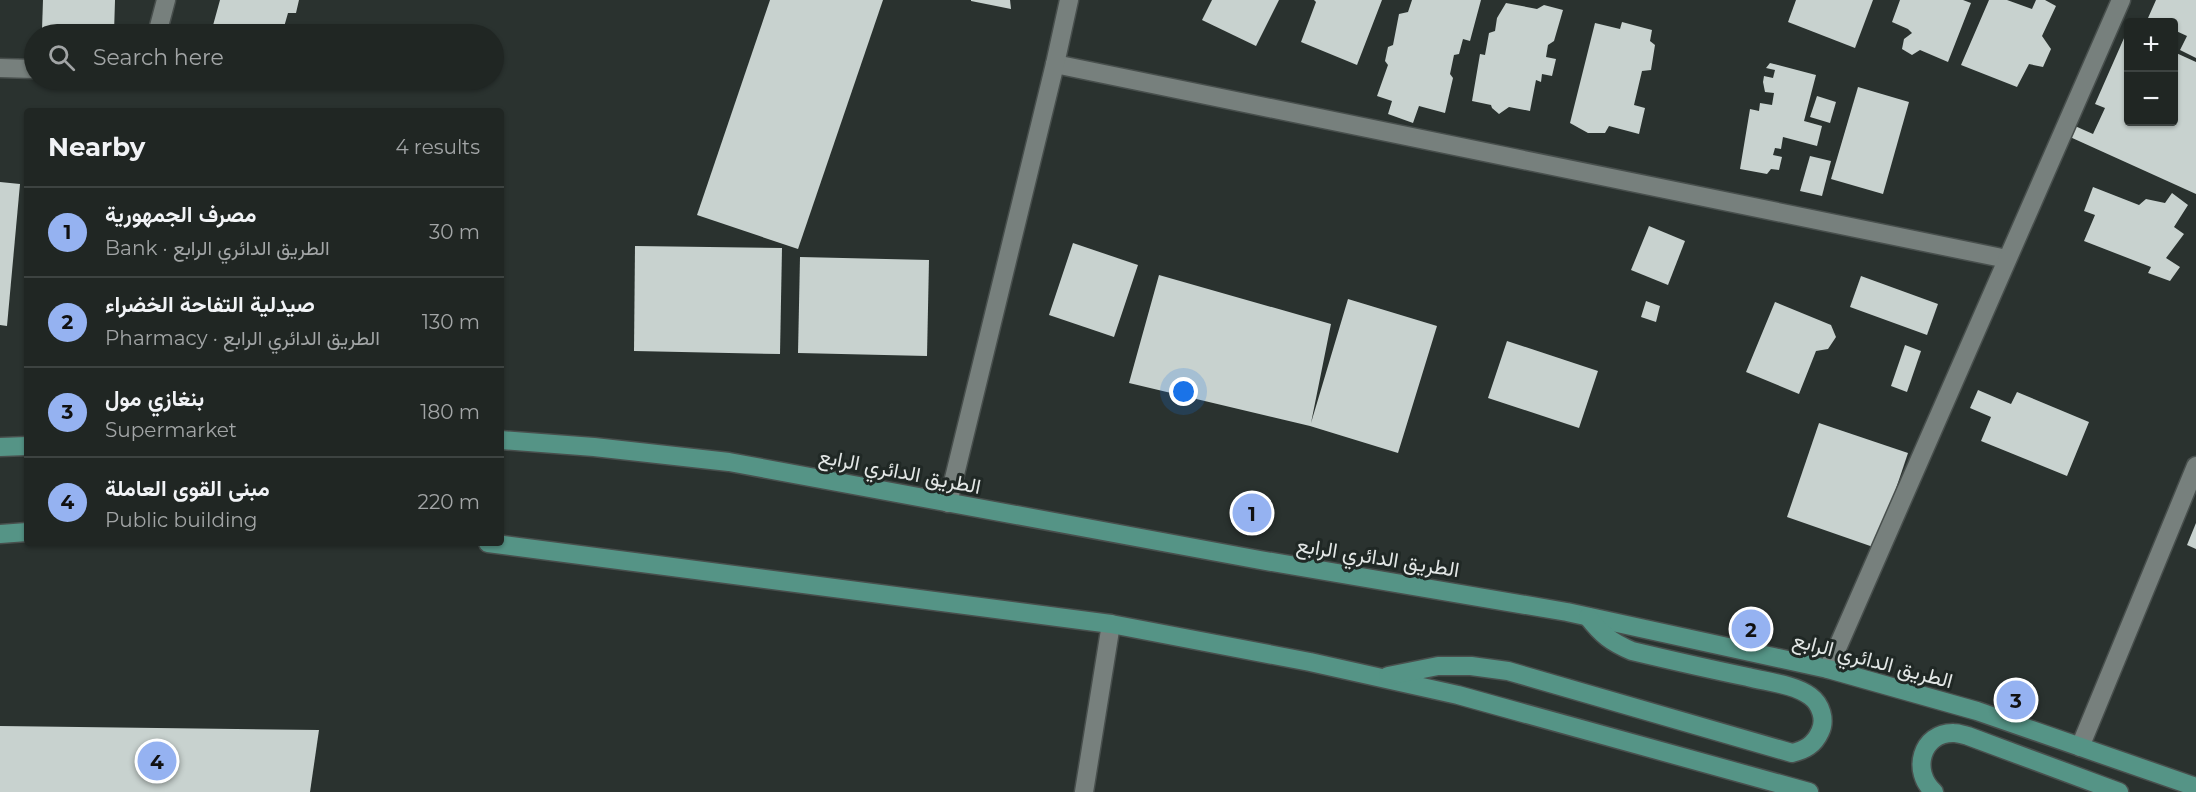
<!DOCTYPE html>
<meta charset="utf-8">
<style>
:root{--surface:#202623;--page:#282e2b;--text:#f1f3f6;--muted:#a2a5a6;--line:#3d4341;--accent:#95b2f1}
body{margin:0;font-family:Montserrat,Vazirmatn,sans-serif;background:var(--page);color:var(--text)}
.controls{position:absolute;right:18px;top:18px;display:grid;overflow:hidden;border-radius:6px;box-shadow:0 2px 4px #0004}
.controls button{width:54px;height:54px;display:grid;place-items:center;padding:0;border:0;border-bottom:2px solid var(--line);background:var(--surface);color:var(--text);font:30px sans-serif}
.you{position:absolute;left:1184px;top:392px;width:21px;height:21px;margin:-15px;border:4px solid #fff;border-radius:50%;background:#1a73e8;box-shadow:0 0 0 9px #1a73e833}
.badge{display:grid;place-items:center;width:39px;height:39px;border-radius:50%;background:var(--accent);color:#111;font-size:20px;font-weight:700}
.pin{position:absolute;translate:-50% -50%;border:3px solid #fff;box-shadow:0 2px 6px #0006}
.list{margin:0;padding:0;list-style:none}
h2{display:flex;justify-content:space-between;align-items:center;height:78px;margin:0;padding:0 24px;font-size:26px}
h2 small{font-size:20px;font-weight:400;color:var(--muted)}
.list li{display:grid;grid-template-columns:39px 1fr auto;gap:18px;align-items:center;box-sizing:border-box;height:90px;padding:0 24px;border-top:2px solid var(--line)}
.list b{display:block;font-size:22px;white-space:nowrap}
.list p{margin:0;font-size:20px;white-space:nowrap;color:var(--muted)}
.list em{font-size:20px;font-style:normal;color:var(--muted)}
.icon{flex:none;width:33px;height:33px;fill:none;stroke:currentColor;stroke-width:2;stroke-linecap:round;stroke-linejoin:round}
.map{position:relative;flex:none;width:2196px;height:792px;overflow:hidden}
.search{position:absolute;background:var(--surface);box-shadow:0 2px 4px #0004;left:24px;top:24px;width:480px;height:66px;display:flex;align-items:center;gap:15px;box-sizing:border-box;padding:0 21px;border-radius:33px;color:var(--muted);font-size:22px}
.panel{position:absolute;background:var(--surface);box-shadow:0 2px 4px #0004;left:24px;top:108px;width:480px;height:438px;border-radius:6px}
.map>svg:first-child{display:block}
.building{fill:#c8d2cf}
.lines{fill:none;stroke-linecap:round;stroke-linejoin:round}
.minor-casing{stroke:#484f4d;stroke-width:21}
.primary-casing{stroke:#484f4d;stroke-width:21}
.minor{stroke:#77807d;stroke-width:18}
.primary{stroke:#559486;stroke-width:18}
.labels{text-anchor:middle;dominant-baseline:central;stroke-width:6;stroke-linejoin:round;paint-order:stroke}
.street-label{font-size:21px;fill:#e3e7e6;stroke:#202825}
</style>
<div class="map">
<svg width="2196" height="792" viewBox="0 0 2196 792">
<rect width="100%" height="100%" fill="#2a322f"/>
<g class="building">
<polygon points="43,0 115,0 114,32 42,30"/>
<polygon points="220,0 299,0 296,13 288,13 282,34 262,34 249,30 243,34 236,34 212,29"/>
<polygon points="770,0 883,0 798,249 697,215"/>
<polygon points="971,0 1010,0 1011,9 971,1"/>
<polygon points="1212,0 1279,0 1256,46 1202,20"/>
<polygon points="1314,0 1382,0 1357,65 1301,42 1316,2"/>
<polygon points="1412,0 1481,0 1470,41 1463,39 1459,54 1454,55 1450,74 1453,78 1445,113 1419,106 1413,123 1388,114 1392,101 1377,96 1388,65 1385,61 1388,47 1393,45 1399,14 1408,12"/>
<polygon points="1796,0 1873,0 1855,48 1788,22"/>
<polygon points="1900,0 1963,0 1971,3 1948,62 1920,50 1912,55 1902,49 1904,39 1912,33 1908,29 1892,22"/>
<polygon points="1989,0 2007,0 2032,9 2036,0 2045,0 2056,6 2042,36 2051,49 2043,67 2029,64 2017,87 1961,65"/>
<polygon points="2156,0 2196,0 2196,58 2180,50 2187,36 2174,30 2174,22 2158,22 2148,18"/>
<polygon points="1506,3 1537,9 1544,5 1563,10 1554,41 1548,45 1546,57 1556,59 1552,76 1542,74 1541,82 1536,80 1530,111 1509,107 1499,114 1492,108 1491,105 1472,101 1480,54 1485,55 1489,33 1495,31 1497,18"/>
<polygon points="1622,22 1652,30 1650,41 1655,45 1651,70 1642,71 1634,105 1645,108 1639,134 1609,126 1605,133 1588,133 1570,123 1595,23 1620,29"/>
<polygon points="2128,29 2128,122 2174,122 2174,52 2196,62 2196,194 2070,137 2075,126 2093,134 2105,108 2095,104"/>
<polygon points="1770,63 1816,75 1804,121 1822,126 1817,146 1783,137 1781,149 1775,148 1773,155 1782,157 1779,170 1771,169 1767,174 1740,169 1750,109 1759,111 1760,103 1772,105 1774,93 1765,92 1763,82 1764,76 1773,78 1775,70 1766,68"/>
<polygon points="1858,87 1909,102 1883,194 1831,179"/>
<polygon points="1817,96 1836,102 1830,123 1810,117"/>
<polygon points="1810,156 1831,161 1822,196 1800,191"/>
<polygon points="0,182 20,184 7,326 0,325"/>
<polygon points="2093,187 2139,205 2146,199 2165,203 2172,193 2188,205 2174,227 2184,234 2166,258 2180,267 2170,281 2148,273 2151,267 2084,241 2095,215 2084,211"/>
<polygon points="1649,226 1685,241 1668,285 1631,270"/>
<polygon points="1073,243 1138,265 1114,337 1049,315"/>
<polygon points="635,246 782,248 780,354 634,351"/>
<polygon points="800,257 929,260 927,356 798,353"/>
<polygon points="1159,275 1331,324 1311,423 1348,299 1437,326 1398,453 1310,426 1129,383"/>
<polygon points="1861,276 1938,304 1927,335 1850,307"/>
<polygon points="1646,301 1660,306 1656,322 1641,317"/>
<polygon points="1775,302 1831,325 1836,337 1828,349 1816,351 1799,394 1746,372"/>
<polygon points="1507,341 1598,371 1579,428 1488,398"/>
<polygon points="1905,345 1921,351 1907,392 1891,386"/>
<polygon points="1978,390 2011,404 2017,392 2089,422 2067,476 1981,441 1991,417 1970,408"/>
<polygon points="1819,423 1908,453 1876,548 1787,517"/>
<polygon points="2196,523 2196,549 2187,545"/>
<polygon points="0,726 319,730 310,792 0,792"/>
</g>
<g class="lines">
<g class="minor-casing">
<g id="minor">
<polyline points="157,34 166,0"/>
<polyline points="1055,64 2007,259"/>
<polyline points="0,68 34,69"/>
<polyline points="948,503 1055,64 1069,0"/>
<polyline points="1828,669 2121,0"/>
<polyline points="2080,747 2196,466"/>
<polyline points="1084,792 1111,624"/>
</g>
</g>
<g class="primary-casing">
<g id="primary">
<polyline points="501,440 594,447 729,462 1260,560 1567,612 1828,669 1977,711 2196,787"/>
<polyline points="0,447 27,446"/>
<polyline points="0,534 27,532"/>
<polyline points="488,543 1111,624 1310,662 1458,695 1809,792"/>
<path d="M1388 676 1438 666H1471L1508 671 1792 753C1805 750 1814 745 1820 732 1826 720 1821 704 1810 696 1794 684 1767 682 1748 677 1709 669 1670 660 1632 651 1611 642 1602 635 1588 617"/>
<path d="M1934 792C1911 772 1921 732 1954 733 1958 733 1964 735 1968 736L2119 792"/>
</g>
</g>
<use href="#minor" class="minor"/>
<use href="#primary" class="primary"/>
</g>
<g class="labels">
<g class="street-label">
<text transform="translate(900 471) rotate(11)">الطريق الدائري الرابع</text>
<text transform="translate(1378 557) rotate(9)">الطريق الدائري الرابع</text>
<text transform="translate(1873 660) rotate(15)">الطريق الدائري الرابع</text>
</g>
</g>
</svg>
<div class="controls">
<button>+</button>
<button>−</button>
</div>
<div class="you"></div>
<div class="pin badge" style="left:1252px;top:513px">1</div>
<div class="pin badge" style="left:1751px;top:629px">2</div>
<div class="pin badge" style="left:2016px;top:700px">3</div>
<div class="pin badge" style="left:157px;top:761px">4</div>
<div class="search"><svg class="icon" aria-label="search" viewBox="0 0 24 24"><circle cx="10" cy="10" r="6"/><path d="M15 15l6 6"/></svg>Search here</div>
<section class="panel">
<h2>Nearby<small>4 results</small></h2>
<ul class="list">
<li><span class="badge">1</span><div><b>مصرف الجمهورية</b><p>Bank · الطريق الدائري الرابع</p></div><em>30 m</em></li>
<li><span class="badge">2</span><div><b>صيدلية التفاحة الخضراء</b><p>Pharmacy · الطريق الدائري الرابع</p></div><em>130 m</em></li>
<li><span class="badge">3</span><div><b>بنغازي مول</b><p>Supermarket</p></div><em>180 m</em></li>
<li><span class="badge">4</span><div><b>مبنى القوى العاملة</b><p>Public building</p></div><em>220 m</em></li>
</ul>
</section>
</div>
